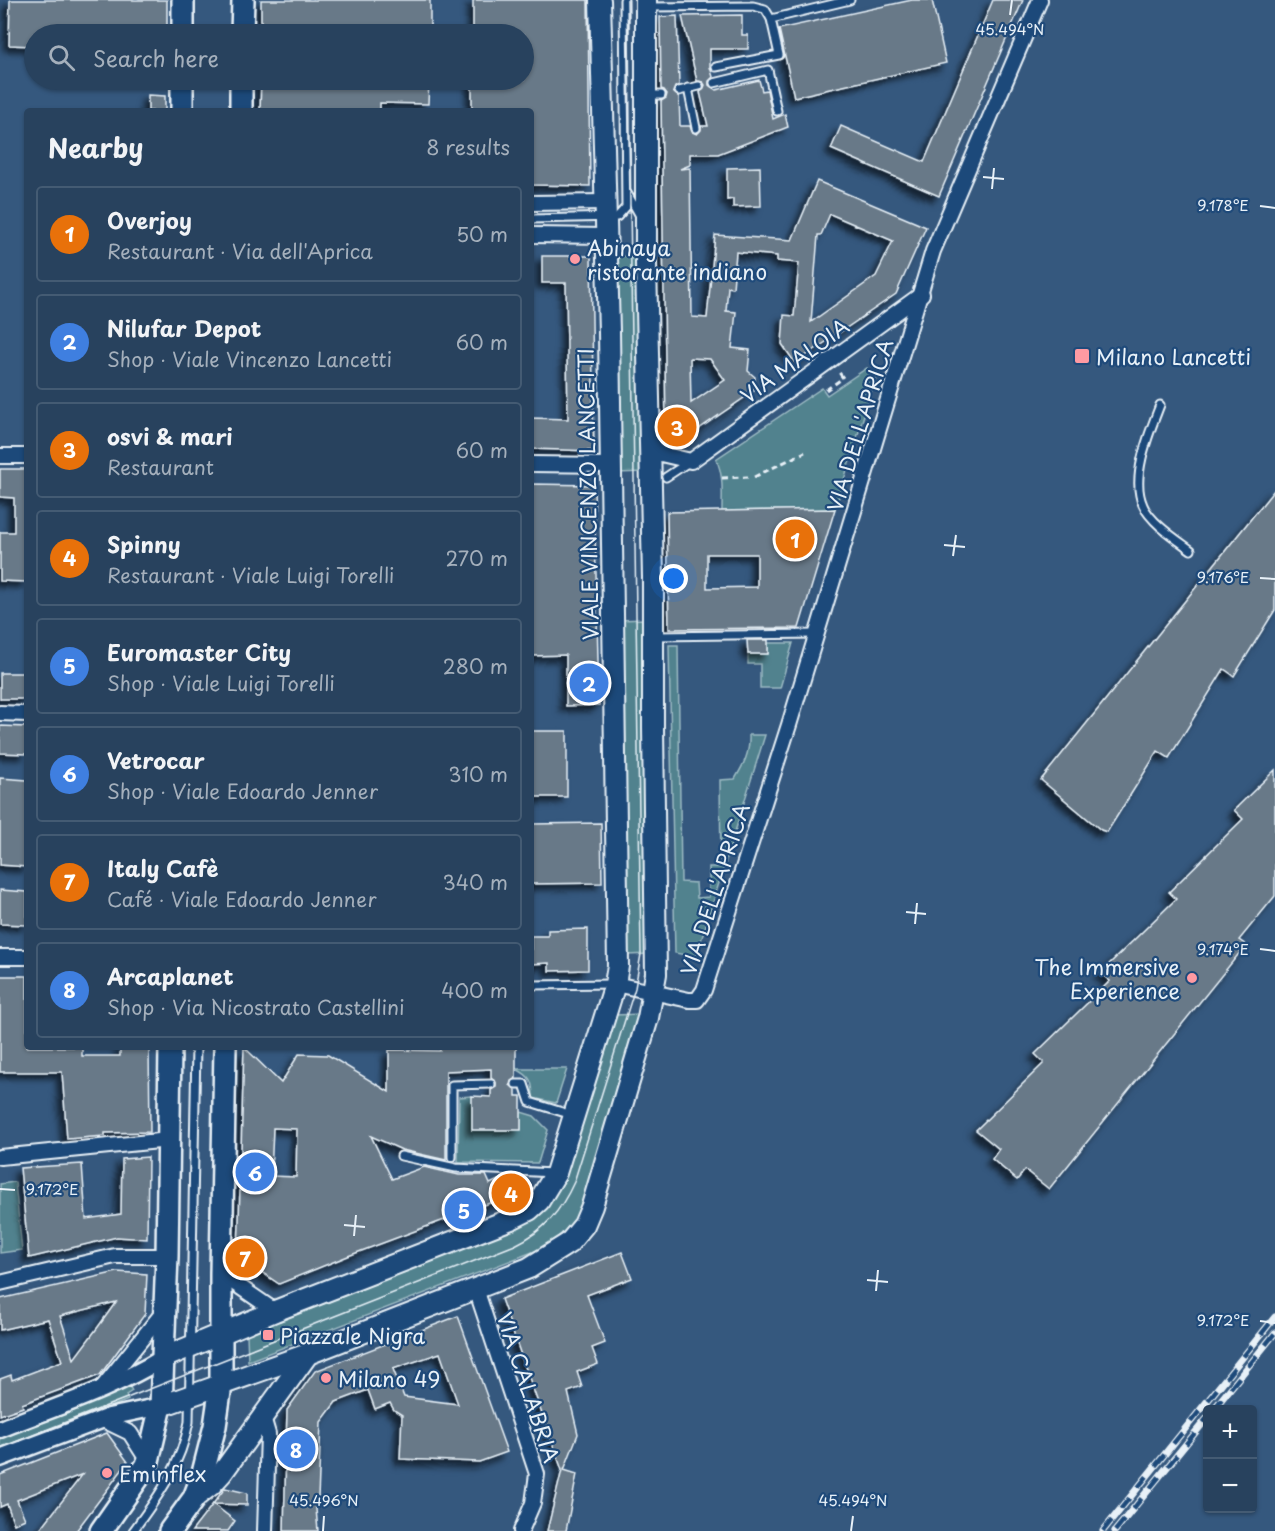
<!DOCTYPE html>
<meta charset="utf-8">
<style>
:root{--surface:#28425e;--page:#344d67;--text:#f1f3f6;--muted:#a5b0bc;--line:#445b73;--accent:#ff9aa2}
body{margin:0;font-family:"Playpen Sans",sans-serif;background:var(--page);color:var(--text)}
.controls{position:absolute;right:18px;bottom:18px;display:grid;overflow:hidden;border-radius:6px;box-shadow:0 2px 4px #0004}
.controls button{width:54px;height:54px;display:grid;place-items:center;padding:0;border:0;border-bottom:2px solid var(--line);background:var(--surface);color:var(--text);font:30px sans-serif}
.you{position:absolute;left:674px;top:579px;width:21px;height:21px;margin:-15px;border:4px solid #fff;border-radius:50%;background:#1a73e8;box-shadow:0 0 0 9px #1a73e833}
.badge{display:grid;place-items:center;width:39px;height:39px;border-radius:50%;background:var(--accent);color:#fff;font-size:20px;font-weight:700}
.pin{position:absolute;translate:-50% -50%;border:3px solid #fff;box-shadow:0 2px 6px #0006}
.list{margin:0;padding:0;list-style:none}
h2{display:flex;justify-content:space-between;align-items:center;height:78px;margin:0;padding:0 24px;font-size:26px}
h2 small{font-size:20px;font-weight:400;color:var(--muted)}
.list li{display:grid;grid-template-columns:39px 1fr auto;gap:18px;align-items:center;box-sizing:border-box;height:96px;margin:0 12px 12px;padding:0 12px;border:2px solid var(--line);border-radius:6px}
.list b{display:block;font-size:22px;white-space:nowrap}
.list p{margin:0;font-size:20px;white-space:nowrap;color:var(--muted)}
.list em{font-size:20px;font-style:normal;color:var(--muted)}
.icon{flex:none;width:33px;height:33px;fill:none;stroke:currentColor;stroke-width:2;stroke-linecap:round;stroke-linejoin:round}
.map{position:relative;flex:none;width:1275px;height:1531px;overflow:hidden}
.search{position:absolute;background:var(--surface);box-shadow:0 2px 4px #0004;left:24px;top:24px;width:510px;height:66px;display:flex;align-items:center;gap:15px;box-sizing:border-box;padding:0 21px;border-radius:33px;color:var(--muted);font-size:22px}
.panel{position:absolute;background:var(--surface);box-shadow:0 2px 4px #0004;left:24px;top:108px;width:510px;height:942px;border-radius:6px}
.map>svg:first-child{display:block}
.green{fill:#51828e;stroke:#9cbac3;stroke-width:1.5}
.building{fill:#687988;stroke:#e8f1f8;stroke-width:1.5;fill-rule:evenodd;filter:url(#shadow)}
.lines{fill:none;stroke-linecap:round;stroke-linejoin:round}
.service-casing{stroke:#e8f1f8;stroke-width:11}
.minor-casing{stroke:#e8f1f8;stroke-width:18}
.tertiary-casing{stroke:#e8f1f8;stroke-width:21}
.secondary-casing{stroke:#e8f1f8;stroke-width:24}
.primary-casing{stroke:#e8f1f8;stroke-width:26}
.path{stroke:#e8f1f8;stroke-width:3;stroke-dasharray:6 4.5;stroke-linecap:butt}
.service{stroke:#1f4a7a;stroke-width:7}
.minor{stroke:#1f4a7a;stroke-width:14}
.tertiary{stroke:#1f4a7a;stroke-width:16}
.secondary{stroke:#1f4a7a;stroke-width:20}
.primary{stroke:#1f4a7a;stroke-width:21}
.tram{stroke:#e8f1f8;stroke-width:1.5}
.rail-casing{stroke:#e8f1f8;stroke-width:7}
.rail{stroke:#1f4a7a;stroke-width:4.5;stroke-dasharray:14;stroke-linecap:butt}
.ticks{fill:none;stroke:#e8f1f8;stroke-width:2}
.poi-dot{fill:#ff9aa2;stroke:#1f4a7a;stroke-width:2}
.labels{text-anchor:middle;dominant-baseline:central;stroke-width:4.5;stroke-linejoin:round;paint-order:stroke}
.poi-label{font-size:21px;fill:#e8f1f8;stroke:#1f4a7a;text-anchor:start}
.street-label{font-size:21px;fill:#e8f1f8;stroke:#1f4a7a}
.ticks-label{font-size:15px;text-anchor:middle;fill:#e8f1f8;stroke:#1f4a7a;stroke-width:4.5;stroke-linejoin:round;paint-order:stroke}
</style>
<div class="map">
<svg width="1275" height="1531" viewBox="0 0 1275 1531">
<defs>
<filter id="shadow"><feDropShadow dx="-5.5" dy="5.5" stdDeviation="3" flood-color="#0009"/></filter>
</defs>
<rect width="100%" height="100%" fill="#35587e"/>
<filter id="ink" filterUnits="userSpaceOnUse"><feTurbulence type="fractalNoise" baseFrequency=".0167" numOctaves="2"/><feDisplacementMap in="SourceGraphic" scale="12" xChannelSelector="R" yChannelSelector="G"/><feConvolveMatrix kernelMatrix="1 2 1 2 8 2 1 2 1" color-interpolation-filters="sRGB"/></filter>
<g filter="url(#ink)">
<g class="green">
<polygon points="617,256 640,256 645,472 616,473 619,397"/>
<path d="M867 368 876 376 835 509 722 511C722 494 724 475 716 459L822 388 827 395Z"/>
<polygon points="647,619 649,954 627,955 619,620"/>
<polygon points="768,643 793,643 780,688 760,688 760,664 748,664 748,654 768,654"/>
<path d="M669 645H678L681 882 696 883 697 898 709 897V867H721L720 780 735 779C744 764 750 753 749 735H765L696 957 675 953Z"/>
<path d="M642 1014 581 1210C567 1231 553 1244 530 1253L248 1361 247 1334 522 1225C545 1214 553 1201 564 1179L615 1015Z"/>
<path d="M516 1069H567L556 1103 533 1098C533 1082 531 1076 516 1069Z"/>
<polygon points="472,1096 521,1129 521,1112 534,1116 548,1130 538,1163 458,1162 459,1097"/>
<polygon points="15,1182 22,1250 0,1253 0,1184"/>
<polygon points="128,1383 132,1391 126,1395 128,1400 38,1435 0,1453 0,1435"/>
</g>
<g class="building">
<polygon points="10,0 167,0 167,34 34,34 34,46 9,45"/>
<rect x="261" y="0" width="169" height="34"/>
<polygon points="473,0 588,0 590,186 531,185 531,111 472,111 472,80 524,80 524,34 473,34"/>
<polygon points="912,0 932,0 946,63 794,97 779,29"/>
<polygon points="993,0 1023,0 939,196 831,149 841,126 924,162"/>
<path d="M742 15V35H748V49H710V67L713 77 709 81V85L716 90 759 80 762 91 767 90 773 119 785 114 788 127 718 154H690V165L680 169 690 168 692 317 707 318 715 235 792 240 817 181 926 227 896 294 795 363 782 344 784 315 794 316 799 263 777 261V256L736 252 733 288 728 287 726 311 736 312 732 348 750 350 748 371 755 377 754 391 687 437 666 425 661 101 666 98 667 94 664 90 661 89 660 17 677 16 679 85 675 87 673 92 679 97 680 126H690L692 132 697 134 701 130V126H708L700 92 703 90 705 85 703 82 697 81 682 16ZM830 214 893 241 876 276 811 322 818 235H821ZM690 358 710 359 725 380 691 403Z"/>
<polygon points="261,80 429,80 428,104 380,103 380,111 260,111"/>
<polygon points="148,95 165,96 165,111 148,111"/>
<polygon points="760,167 761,206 733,207 733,199 727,200 727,168"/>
<polygon points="542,256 591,256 594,451 531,449 531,418 568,419 566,283 542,283"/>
<polygon points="0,469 27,469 27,582 0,581 0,532 14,532 14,498 0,497"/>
<polygon points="531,484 594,485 599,705 566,706 566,655 531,656"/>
<polygon points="1275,489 1275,610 1234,676 1224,669 1169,758 1158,751 1107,832 1101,830 1041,780"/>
<path d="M835 509 799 628 669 629 667 512ZM707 554H757V587L707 588Z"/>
<polygon points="747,640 768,640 768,654 748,654"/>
<rect x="0" y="673" width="27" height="26"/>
<polygon points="0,726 27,727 27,754 0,753"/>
<rect x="531" y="731" width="36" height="66"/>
<polygon points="1275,770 1275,896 1239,940 1246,945 1049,1189 1025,1170 1017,1180 992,1159 999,1149 976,1130 1044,1063 1035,1054 1110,981 1100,973 1176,899 1169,892 1243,819 1234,810"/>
<polygon points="0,778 27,780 27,867 0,865"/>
<polygon points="601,823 602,883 531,884 531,824"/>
<polygon points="0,890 27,892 27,925 0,924"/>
<polygon points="588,929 588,970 549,971 549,963 531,964 531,936 548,936 548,930"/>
<polygon points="0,976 27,976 27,1047 82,1047 82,1056 120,1056 120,1047 149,1047 150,1132 105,1133 105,1136 67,1139 62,1072 0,1072"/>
<path d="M244 1047 281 1083 299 1054 328 1055 389 1092V1050L440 1051V1047H516V1078L511 1081 510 1085 516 1090V1096H521V1130H472V1096L491 1097V1090L496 1087V1082L491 1078V1069L446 1071V1160L402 1150 371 1136 392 1179 424 1167 459 1175H486L490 1184 507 1176 522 1177V1191L348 1256 279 1284 238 1256ZM273 1128 297 1129 296 1177 271 1176Z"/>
<polygon points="148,1157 147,1239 117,1237 29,1258 20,1168 82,1164 86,1219 121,1214 122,1159"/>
<polygon points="622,1252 632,1278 587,1295 605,1343 592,1348 598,1364 577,1372 582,1387 568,1392 578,1434 564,1470 577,1474 566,1531 547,1531 562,1470 501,1299"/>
<path d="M117 1272 147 1274 145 1314 100 1375 22 1404 23 1407 0 1415V1379L11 1375 12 1380 62 1361 48 1319 0 1330V1299ZM116 1302 98 1327 74 1359 60 1316Z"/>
<path d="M458 1316 507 1452 479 1462 400 1459 402 1415 394 1410 390 1403 375 1409 368 1390 336 1402 321 1422 318 1498H315L318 1531H284L287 1410 315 1371ZM440 1353 458 1404 404 1397 393 1369Z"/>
<polygon points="107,1433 128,1462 76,1531 39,1531 83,1474 17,1500 25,1519 14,1524 7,1504 0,1507 0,1475"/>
<polygon points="225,1488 247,1493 247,1505 213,1504"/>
<polygon points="213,1504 235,1521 228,1531 192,1531"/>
</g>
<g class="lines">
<g class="service-casing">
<g id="service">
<polyline points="649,7 753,6 765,9 771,19 779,55 716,67"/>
<polyline points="771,19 850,0"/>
<polyline points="714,83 768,70 777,111"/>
<polyline points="688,88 696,128"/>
<polyline points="679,91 699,86"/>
<polyline points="648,95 661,95"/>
<polyline points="627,193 640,216"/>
<polyline points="531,219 617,217 626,207 624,0"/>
<path d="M1160 405C1150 431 1130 477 1143 505 1150 522 1176 539 1191 550"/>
<polyline points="666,477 689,462"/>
<polyline points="656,636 817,634"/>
<polyline points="531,985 613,984"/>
<polyline points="516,1084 524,1084 530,1102 572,1115"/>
<polyline points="401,1156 456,1168 553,1173"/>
<polyline points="452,1157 452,1085 491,1084"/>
<path d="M133 1531C159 1496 181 1465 189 1422L196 1047"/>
</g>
</g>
<g class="minor-casing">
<g id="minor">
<polyline points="531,203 604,202"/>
<polyline points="531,235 605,236"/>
<polyline points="651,447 661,454 691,461 922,294"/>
<polyline points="0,456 27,456"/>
<polyline points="531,464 610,465"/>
<polyline points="0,713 27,714"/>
<polyline points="0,957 27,957"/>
<polyline points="615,984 689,1000 697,1000 704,990 789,725 933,251 1040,0"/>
<polyline points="0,1157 169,1140"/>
<polyline points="221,1274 275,1311"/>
<polyline points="0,1283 115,1256 167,1256"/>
<polyline points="476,1289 537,1474 533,1503 521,1531"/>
<polyline points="102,1388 165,1310"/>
<polyline points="263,1417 268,1434 265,1531"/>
<polyline points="103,1420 130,1433 144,1455 147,1465"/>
</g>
</g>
<g class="tertiary-casing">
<g id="tertiary">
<path d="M0 1429C55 1407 113 1389 163 1358"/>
<polyline points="0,1458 109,1417 161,1406"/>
</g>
</g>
<g class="secondary-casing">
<g id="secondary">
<polyline points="163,1358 275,1311 511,1219 529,1210 539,1201 556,1173 615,984 618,966 609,332 600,0"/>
<polyline points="161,1406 308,1354 529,1268 569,1243 584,1225 592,1206 648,1018 656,974 653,727 653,577 646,263 646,0"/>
<polyline points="194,1498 211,1485 222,1473 308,1354"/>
</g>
</g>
<g class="primary-casing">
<g id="primary">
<polyline points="183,34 183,0"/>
<polyline points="242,34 243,0"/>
<polyline points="182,111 182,80"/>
<polyline points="241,111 241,80"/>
<polyline points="101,1531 147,1465 161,1406 167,1256 170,1047"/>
<polyline points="170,1531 194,1498 202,1477 215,1426 221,1385 221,1274 225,1047"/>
</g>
</g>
<g class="path">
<polyline points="826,390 843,378 838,371"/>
<polyline points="754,477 805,452"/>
<polyline points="722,478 748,477"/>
</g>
<use href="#service" class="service"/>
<use href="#minor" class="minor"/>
<use href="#tertiary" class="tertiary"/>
<use href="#secondary" class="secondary"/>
<use href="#primary" class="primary"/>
<path class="tram" d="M0 1448 515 1245C544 1231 561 1211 574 1182L635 988 641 954 627 0"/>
<g class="rail-casing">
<g id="rail">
<polyline points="1213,1410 1275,1333"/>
<polyline points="1103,1531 1275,1317"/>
<polyline points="1115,1531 1208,1417"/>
</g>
</g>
<use href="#rail" class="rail"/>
</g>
</g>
<path class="ticks" d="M1010 15 1012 0M983 177 1004 179M992 189 994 168M1260 206 1275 208M944 545 965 547M953 556 956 535M1260 578 1275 579M906 912 926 914M915 924 917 903M1260 949 1275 951M0 1189 15 1190M344 1225 365 1227M354 1236 356 1215M867 1280 888 1282M876 1291 878 1270M1260 1321 1275 1323M323 1531 324 1516M851 1531 853 1516"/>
<g class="poi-dot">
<circle cx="575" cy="259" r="6"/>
<rect x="1074" y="348" width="16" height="16" rx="3"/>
<circle cx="1192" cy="978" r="6"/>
<rect x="262" y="1329" width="12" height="12" rx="3"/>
<circle cx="326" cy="1378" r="6"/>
<circle cx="107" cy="1473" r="6"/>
</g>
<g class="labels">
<g class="poi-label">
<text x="587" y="247">Abinaya<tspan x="587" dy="24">ristorante indiano</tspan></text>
<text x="1096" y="356">Milano Lancetti</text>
<text x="1180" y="966" text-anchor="end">The Immersive<tspan x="1180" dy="24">Experience</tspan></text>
<text x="280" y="1335">Piazzale Nigra</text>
<text x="338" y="1378">Milano 49</text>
<text x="119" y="1473">Eminflex</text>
</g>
<g class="street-label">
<text transform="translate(794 360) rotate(-36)">VIA MALOIA</text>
<text transform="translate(859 425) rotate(-73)">VIA DELL'APRICA</text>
<text transform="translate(587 494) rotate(-91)">VIALE VINCENZO LANCETTI</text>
<text transform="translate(714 889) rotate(-72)">VIA DELL'APRICA</text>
<text transform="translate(529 1387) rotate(72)">VIA CALABRIA</text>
</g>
</g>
<g class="ticks-label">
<text x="1010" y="35">45.494°N</text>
<text x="1223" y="211">9.178°E</text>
<text x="1223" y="583">9.176°E</text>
<text x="1223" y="955">9.174°E</text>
<text x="52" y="1195">9.172°E</text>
<text x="1223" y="1326">9.172°E</text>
<text x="324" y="1506">45.496°N</text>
<text x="853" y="1506">45.494°N</text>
</g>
</svg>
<div class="controls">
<button>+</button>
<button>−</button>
</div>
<div class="you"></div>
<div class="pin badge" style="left:795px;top:539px;background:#e8710a">1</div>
<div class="pin badge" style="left:589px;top:683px;background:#3f7fe0">2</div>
<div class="pin badge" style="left:677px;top:427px;background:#e8710a">3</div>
<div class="pin badge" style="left:511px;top:1193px;background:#e8710a">4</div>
<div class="pin badge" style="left:464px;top:1210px;background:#3f7fe0">5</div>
<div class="pin badge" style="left:255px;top:1172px;background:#3f7fe0">6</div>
<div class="pin badge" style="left:245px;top:1258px;background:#e8710a">7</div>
<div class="pin badge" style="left:296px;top:1449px;background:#3f7fe0">8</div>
<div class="search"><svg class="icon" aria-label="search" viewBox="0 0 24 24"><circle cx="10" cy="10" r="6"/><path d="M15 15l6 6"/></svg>Search here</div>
<section class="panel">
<h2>Nearby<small>8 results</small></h2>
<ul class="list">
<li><span class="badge" style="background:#e8710a">1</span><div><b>Overjoy</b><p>Restaurant · Via dell'Aprica</p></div><em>50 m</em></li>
<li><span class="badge" style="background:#3f7fe0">2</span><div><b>Nilufar Depot</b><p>Shop · Viale Vincenzo Lancetti</p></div><em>60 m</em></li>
<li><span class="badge" style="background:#e8710a">3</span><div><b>osvi &amp; mari</b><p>Restaurant</p></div><em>60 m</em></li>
<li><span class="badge" style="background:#e8710a">4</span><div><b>Spinny</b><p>Restaurant · Viale Luigi Torelli</p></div><em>270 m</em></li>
<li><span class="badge" style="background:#3f7fe0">5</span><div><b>Euromaster City</b><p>Shop · Viale Luigi Torelli</p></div><em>280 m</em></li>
<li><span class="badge" style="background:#3f7fe0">6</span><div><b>Vetrocar</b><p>Shop · Viale Edoardo Jenner</p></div><em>310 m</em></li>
<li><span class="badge" style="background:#e8710a">7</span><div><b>Italy Cafè</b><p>Café · Viale Edoardo Jenner</p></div><em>340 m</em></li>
<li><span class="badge" style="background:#3f7fe0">8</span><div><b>Arcaplanet</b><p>Shop · Via Nicostrato Castellini</p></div><em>400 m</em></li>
</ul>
</section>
</div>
